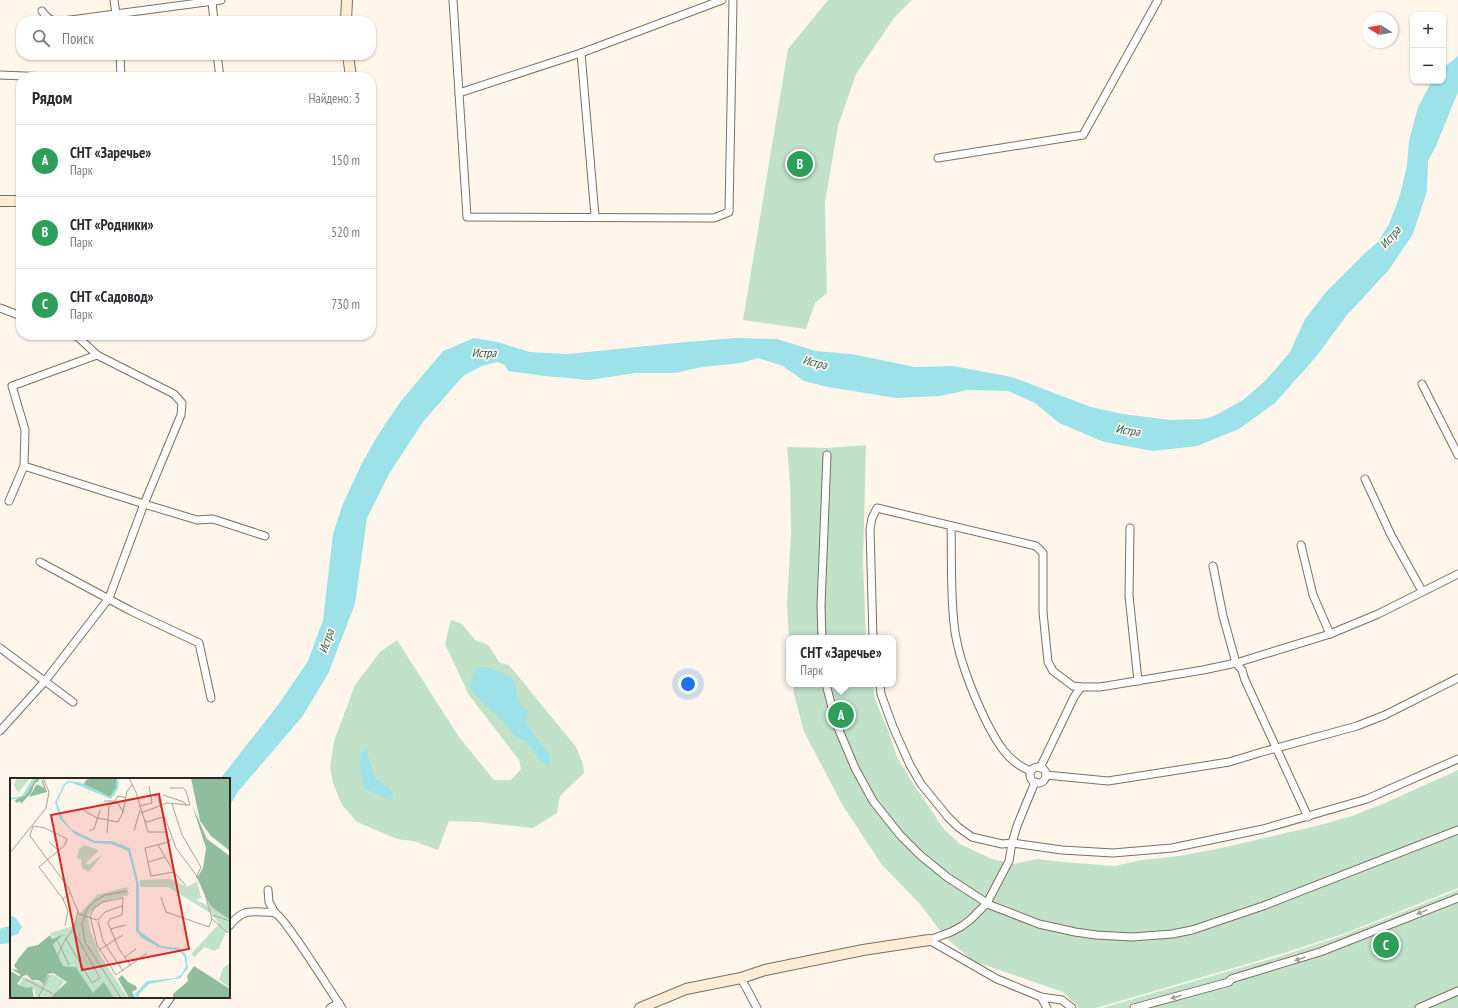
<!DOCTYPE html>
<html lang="ru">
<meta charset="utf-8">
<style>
:root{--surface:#fff;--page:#f2f2f3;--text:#2b2b33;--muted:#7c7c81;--line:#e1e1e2;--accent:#ea580c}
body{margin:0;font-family:"PT Sans Narrow",sans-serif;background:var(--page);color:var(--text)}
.controls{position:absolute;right:12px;top:12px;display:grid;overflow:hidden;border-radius:8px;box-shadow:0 1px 3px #0004}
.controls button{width:36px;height:36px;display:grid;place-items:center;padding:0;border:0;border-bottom:1px solid var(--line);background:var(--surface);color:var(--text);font:20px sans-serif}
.compass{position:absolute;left:1362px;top:12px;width:36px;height:36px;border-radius:50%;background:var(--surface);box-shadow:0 1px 3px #0004;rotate:281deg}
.you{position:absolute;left:688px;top:684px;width:14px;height:14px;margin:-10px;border:3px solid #fff;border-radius:50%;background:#1a73e8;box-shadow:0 0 0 6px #1a73e833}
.badge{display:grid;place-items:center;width:26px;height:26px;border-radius:50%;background:var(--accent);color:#fff;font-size:13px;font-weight:700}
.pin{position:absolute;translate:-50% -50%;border:2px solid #fff;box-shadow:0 1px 4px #0006}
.popup{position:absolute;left:786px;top:635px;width:110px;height:52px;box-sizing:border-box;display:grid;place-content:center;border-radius:8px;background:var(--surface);filter:drop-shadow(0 1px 3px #0005);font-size:13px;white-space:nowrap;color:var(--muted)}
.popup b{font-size:15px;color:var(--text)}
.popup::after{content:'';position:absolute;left:50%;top:100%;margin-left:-8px;border:8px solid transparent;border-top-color:var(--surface)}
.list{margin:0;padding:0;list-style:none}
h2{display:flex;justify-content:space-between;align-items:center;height:52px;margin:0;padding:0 16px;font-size:17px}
h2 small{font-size:13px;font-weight:400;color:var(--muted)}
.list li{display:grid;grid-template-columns:26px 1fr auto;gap:12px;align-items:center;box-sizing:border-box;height:72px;padding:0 16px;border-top:1px solid var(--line)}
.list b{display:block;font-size:15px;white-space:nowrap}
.list p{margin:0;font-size:13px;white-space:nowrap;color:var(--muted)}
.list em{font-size:13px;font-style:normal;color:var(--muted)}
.icon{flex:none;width:22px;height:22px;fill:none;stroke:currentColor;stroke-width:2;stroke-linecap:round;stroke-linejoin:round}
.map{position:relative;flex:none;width:1458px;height:1008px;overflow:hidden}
.search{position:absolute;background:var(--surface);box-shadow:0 1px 3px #0004;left:16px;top:16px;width:360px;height:44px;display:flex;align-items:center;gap:10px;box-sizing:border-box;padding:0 14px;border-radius:16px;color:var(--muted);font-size:15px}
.panel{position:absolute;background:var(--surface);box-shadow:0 1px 3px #0004;left:16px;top:72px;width:360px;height:268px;border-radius:16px}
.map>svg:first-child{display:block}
.green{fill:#c1e1c9}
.water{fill:#9de2e9}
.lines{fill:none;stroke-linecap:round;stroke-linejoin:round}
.street-casing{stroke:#7c6f5f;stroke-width:9}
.secondary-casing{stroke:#7c6f5f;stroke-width:12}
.street{stroke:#fff;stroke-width:7}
.secondary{stroke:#feecd6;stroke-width:10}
.oneway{fill:#a09d9b}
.labels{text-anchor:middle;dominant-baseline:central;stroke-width:3.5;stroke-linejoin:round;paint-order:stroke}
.water-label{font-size:12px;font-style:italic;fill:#255f64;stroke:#fef5eb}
.inset-road{fill:none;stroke:#aaa29a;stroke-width:1}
.view{fill:#d62828;fill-opacity:0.15;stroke:#d62828;stroke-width:2}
.inset-edge{fill:none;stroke:#2c2620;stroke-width:2}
</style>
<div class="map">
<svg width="1458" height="1008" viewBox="0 0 1458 1008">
<rect width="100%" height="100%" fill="#fef5eb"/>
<g class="green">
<polygon points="828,0 912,0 894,18 856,74 838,126 825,202 827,293 815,303 806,329 743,320 788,49"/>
<polygon points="866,445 863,562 866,638 789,638 787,605 791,533 790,483 787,447 826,448"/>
<polygon points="451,620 462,624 475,640 488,645 500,663 509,665 576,747 583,764 584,773 560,796 557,813 533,828 478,822 449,821 438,850 413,841 397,839 357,822 342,805 333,783 330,767 334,741 355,685 380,652 397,640 459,737 494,780 511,780 521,769 519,760 469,695 445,644"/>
<polygon points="793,684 873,684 875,699 888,730 897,757 914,785 944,829 960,844 992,859 1014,864 1037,859 1063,862 1115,866 1142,860 1179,856 1217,849 1316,826 1352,816 1385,803 1458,770 1458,888 1346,933 1281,954 1096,1008 1079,1008 1063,992 973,961 944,936 920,904 882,865 843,806 804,732 794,694"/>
<polygon points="1458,890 1458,1008 1102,1008 1281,956 1347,934"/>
</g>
<g class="water">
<polygon points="1458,56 1458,92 1436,146 1428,161 1427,191 1413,234 1388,271 1347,315 1316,357 1275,403 1239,429 1197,446 1153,451 1104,442 1059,423 1035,403 1008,391 968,390 940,396 896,398 828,387 804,381 783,366 758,358 741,363 702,367 675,373 636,373 589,380 545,376 508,371 505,365 497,362 482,366 463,376 423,422 389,474 367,518 355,604 328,674 302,717 237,793 229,807 229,779 220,779 278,705 308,661 323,620 333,534 342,506 362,463 378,435 401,401 443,351 474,338 498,342 530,352 568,354 686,342 736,338 777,339 816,351 852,354 915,367 953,366 1012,377 1091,407 1123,414 1170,420 1204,419 1216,415 1243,400 1265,381 1290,352 1305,319 1326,292 1365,253 1378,242 1389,224 1400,195 1407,165 1409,141 1418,107 1432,81 1443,81 1443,68"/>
<polygon points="486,667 499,671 512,678 516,687 517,699 528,712 526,724 550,755 550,768 540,761 526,741 515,737 499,717 478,698 470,687 471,678 477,668"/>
<path d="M367 748 369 759 376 780C387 786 393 788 393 801L366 789 361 777 360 754Z"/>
<polygon points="11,925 11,943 0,944 0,929"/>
</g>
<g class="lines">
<g class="street-casing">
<g id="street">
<polyline points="114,0 117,21"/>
<polyline points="453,0 467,217 714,218 729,212 733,0"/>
<polyline points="212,2 214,21"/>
<path d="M42 11C46 17 50 21 58 21"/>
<polyline points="63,21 221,0"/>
<polyline points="581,53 595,216"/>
<polyline points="120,55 121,77"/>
<polyline points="217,55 220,77"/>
<polyline points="0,75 50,77"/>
<polyline points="459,93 581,53 722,0"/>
<polyline points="938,158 1083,135 1158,0"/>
<polyline points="0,308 21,316"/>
<polyline points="1422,384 1458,455"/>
<polyline points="24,466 144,504 197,520 213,519 265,536"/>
<polyline points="1365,479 1391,535 1422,591"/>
<polyline points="9,501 24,466 25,430 12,386 97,355 78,337 72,335"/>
<path d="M951 526C952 561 950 597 955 632 960 663 972 692 986 721 996 741 1008 763 1031 771"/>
<polyline points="1130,528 1129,596 1138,681"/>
<polyline points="1301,545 1313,595 1330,634"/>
<polyline points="40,562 131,611 199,643 211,698"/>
<polyline points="1213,566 1223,616 1236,663 1242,670 1245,680 1308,817"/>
<polyline points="822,638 821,606 827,455"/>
<polyline points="873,638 870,529 872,518 877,508 1036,546 1043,553 1043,612 1048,662 1053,671 1073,686 1081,687 1100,687 1203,670 1236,663 1330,634 1378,614 1458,574"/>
<polyline points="0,648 73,702"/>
<polyline points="826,684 836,723 855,768 873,801 900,835 920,855 947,877 990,905 1039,924 1075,932 1096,935 1132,937 1172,934 1192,930 1263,906 1458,830"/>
<polyline points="880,684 881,694 893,727 910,765 921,784 948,817 958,827 972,837 1002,844 1012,843 1062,850 1113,853 1172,848 1263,829 1367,799 1458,759"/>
<polyline points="0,731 45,681 109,598 144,504 181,415 182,403 174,394 97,355"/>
<circle cx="1038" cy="775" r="8"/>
<polyline points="1040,768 1074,697 1081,687"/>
<polyline points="1046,775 1108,781 1229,762 1262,752 1357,726 1385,715 1458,678"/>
<polyline points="268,890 269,902 275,913"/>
<path d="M229 926C241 912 245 911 263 912 267 912 272 912 275 913 285 917 332 994 342 1008"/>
<polyline points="929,940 951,932 962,926 970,920 987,903 1009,861 1012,843 1017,826 1035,782"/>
<polyline points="929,940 997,979 1041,997 1062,1000 1072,1008"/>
<polyline points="741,978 757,1008"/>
<polyline points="1041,997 1047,1008"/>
<polyline points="163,1008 171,997"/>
<polyline points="330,1008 339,1003"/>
<polyline points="1134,1008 1229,982 1231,979 1320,952 1458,898"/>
<polyline points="1419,1008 1458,991"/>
</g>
</g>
<g class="secondary-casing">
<g id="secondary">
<polyline points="346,21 347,0"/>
<polyline points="348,55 351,77"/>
<polyline points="0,201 21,201"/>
<polyline points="640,1008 686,989 741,978 765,970 863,950 929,940"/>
</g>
</g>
<use href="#street" class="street"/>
<use href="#secondary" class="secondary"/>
</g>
<defs><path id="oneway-solid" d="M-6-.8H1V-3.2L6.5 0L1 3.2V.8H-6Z"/></defs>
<g class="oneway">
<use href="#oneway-solid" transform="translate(1422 912) rotate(158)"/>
<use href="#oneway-solid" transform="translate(1300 959) rotate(161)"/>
<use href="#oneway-solid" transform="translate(1176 997) rotate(164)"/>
</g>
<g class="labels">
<g class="water-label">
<text transform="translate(1390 237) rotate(-49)">Истра</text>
<text x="484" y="352">Истра</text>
<text transform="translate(815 362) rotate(14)">Истра</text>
<text transform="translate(1128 430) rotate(9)">Истра</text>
<text transform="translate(326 641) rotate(-71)">Истра</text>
</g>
</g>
<g transform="translate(10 778)">
<rect width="220" height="220" fill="#fef5eb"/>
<path d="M7 0H20L8 15 4 7ZM74 67 89 72 76 85 78 87 92 77 79 94 72 90 71 81 67 80 69 71ZM160 101 177 109 187 103 191 120 186 122 220 138 219 154H216L209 170 204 173 194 169 185 179 181 176 209 146 202 136 158 109H130V102ZM117 109 119 117 92 124 80 134 78 139 80 152 90 177 118 220H104L94 205 83 215 66 189 53 188 43 165 53 157 42 160 40 155 63 148V152L69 136 87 117ZM220 185V210L209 202 213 190ZM42 196 54 203 45 217 38 220H26L24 211 16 212 9 208 13 199 34 206 38 198Z" fill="#c1e1c9"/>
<path d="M26 0H29V3L25 5 21 15 11 26 10 23 6 25 5 22 17 15ZM83 0H106V10L100 19 69 4 74 6 76 2ZM181 0H220V73L201 58 190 43ZM31 2 33 3 37 14 19 19 27 6 34 10ZM182 27 197 61 220 78 219 141 200 128 187 100 193 90 196 70ZM54 156 43 166 53 188 66 189 83 215 94 204 104 220H40L57 204 43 195 38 196 34 206 28 202H22L17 197 13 198 7 206 16 210 22 209 24 220H0V193L9 198 11 197 1 191 8 192 4 188 8 181 18 169 28 167 40 157 42 161ZM184 188 220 211V220H163V216L178 203 177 198ZM112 197 118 204 126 208 127 211 122 214 125 220H119L108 201Z" fill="#90be9c"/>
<path d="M23 0H26L15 18 0 22V20L12 18ZM106 0 109 3 108 11 101 21 60 4 55 7 47 24 53 41 61 51 85 63H102L120 70 129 106V153L151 168 170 170 176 177 178 190 170 200 139 206 129 216V220L124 217 137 203 165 200 171 197 176 188 174 178 169 173 148 169 132 160 126 153V104L118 73 101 66 84 65 65 56 50 41 45 24 54 6 58 3 69 4 100 19 106 10ZM0 137 6 140 12 149 8 156 3 158H0Z" fill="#9de2e9"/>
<path class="inset-road" d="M119 0 126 14 138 54H158M153 17 174 24 176 28M148 21 166 70 192 105 202 141 218 155M94 23H105L108 18 116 20M162 26 172 57 191 89 186 100M96 27 108 25 113 34 117 13 122 7M129 28 142 25 139 8M70 30 87 40 108 44 113 34M131 35 157 25 180 27 176 13 173 10H160M134 42 137 44 153 39M23 48 20 58 58 109 69 136 87 142M23 48 35 50 57 61 55 67 29 89 53 121M79 53 84 51 90 32M124 53 130 32M97 55 99 28M161 61 159 64 135 70 141 98 164 94M39 64 49 73M148 67 164 94 176 108M0 75 36 30 39 14 33 0M138 84 155 79M151 119 156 134 199 149 202 141M202 137 220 143M88 142 95 134 112 128M88 143 93 163 113 193M98 145 100 141 112 137 113 120 93 124 84 130 80 138 87 167 106 197 137 175M98 145 109 171 121 188M55 148 58 133 53 121 60 115M100 151 116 147M63 152 90 200 82 205 56 161 60 155 64 150 68 134M56 160 51 170 59 187M47 162 51 170 48 177M89 172 113 157M115 179 126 171M15 201 43 216M28 220 39 197M111 220 75 164 72 146 77 131 85 123 95 117 117 113"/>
<path class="view" d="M149 16 179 171 72 192 41 37Z"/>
<rect width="220" height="220" class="inset-edge"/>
</g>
</svg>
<div class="controls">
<button>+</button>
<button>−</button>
</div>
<svg class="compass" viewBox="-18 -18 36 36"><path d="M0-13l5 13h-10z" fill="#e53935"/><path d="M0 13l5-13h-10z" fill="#7c7c81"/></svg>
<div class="you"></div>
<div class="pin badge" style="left:841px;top:715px;background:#2e9e5b">A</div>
<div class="popup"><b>СНТ «Заречье»</b>Парк</div>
<div class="pin badge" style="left:800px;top:164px;background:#2e9e5b">B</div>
<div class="pin badge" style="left:1386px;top:945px;background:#2e9e5b">C</div>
<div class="search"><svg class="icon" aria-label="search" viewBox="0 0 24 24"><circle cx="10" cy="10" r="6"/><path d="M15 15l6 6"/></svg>Поиск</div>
<section class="panel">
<h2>Рядом<small>Найдено: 3</small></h2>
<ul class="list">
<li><span class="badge" style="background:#2e9e5b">A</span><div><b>СНТ «Заречье»</b><p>Парк</p></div><em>150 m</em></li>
<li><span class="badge" style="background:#2e9e5b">B</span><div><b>СНТ «Родники»</b><p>Парк</p></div><em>520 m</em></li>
<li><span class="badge" style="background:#2e9e5b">C</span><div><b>СНТ «Садовод»</b><p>Парк</p></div><em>730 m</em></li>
</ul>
</section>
</div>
